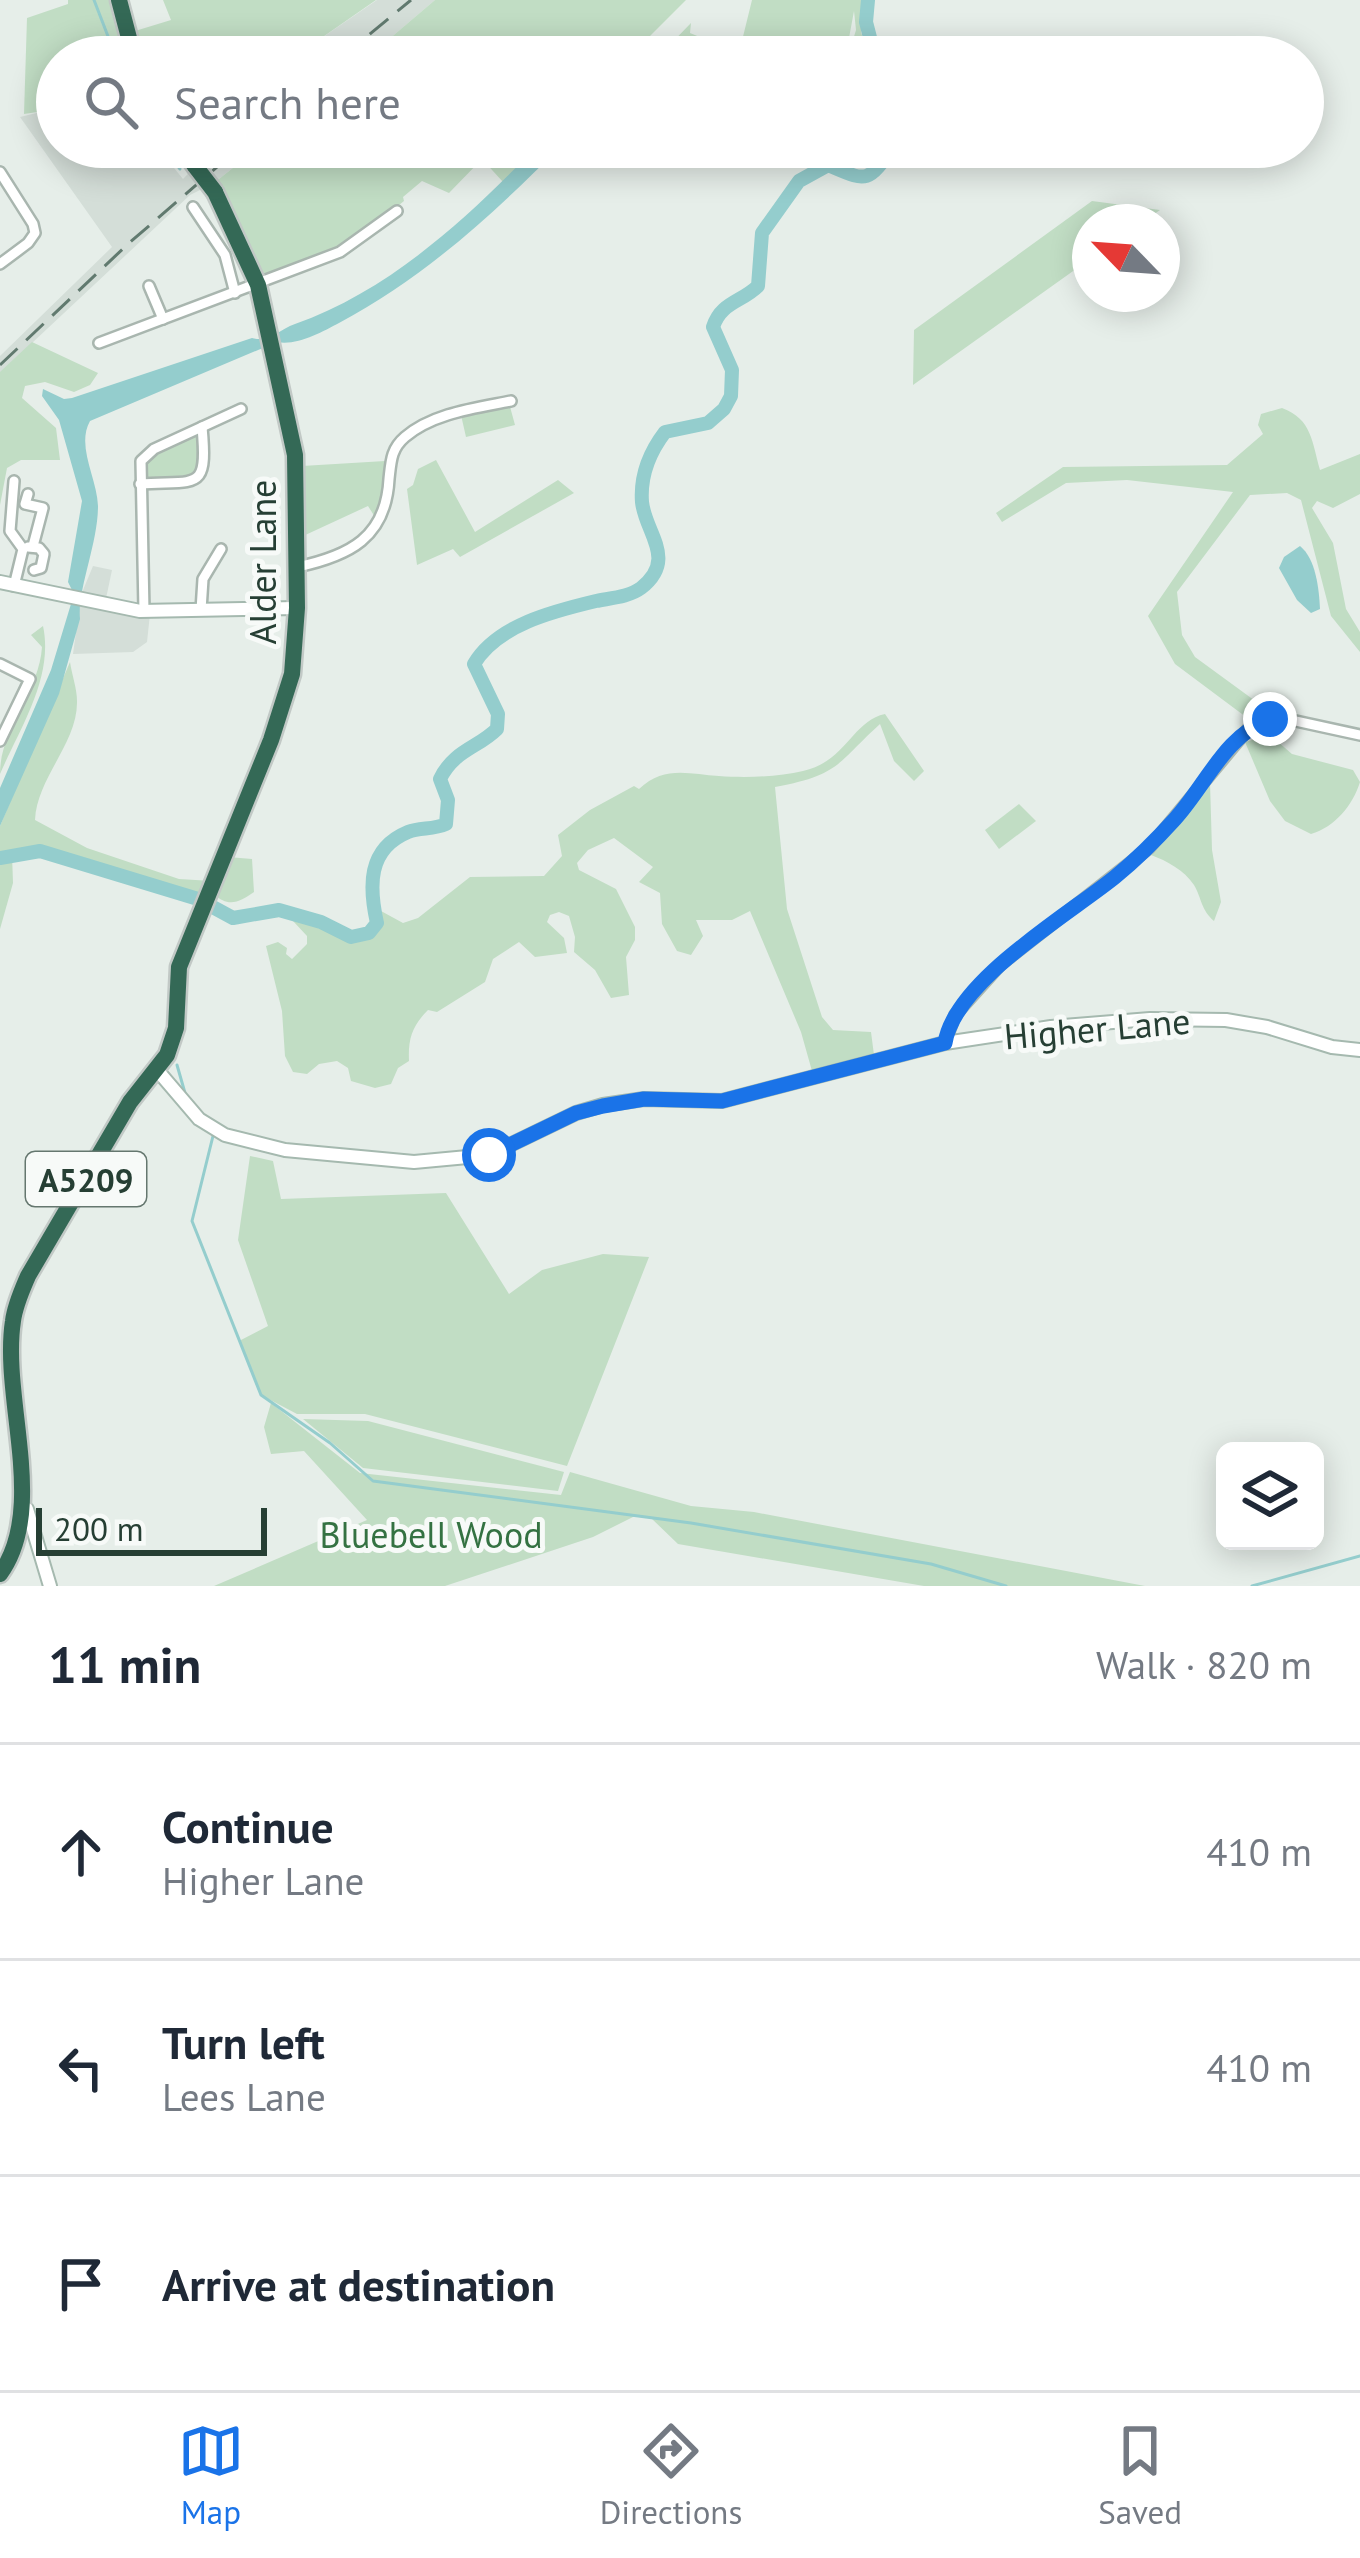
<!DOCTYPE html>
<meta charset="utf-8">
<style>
:root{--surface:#fff;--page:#f6f6f7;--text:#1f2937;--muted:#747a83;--line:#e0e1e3;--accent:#1a73e8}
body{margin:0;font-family:"PT Sans",sans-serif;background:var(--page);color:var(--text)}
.controls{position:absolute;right:36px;bottom:36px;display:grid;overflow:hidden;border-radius:18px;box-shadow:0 6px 30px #0003}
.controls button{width:108px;height:108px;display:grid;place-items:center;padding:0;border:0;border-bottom:3px solid var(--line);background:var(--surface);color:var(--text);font:60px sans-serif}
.compass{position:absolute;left:1072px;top:204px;width:108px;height:108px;border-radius:50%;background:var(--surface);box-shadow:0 6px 30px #0003;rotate:295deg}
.scale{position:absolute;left:36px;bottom:30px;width:231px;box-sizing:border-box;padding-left:12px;border:6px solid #263f34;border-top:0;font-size:33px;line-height:42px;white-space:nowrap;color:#263f34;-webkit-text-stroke:9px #f7faf8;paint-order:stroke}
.stop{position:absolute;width:36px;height:36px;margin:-27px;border:9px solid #1a73e8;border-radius:50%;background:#fff}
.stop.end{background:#1a73e8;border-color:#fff;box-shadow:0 3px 12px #0008}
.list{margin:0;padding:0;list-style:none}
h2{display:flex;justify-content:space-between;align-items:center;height:156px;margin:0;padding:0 48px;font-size:51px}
h2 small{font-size:39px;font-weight:400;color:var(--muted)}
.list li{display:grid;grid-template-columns:78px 1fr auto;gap:36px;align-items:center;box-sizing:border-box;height:216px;padding:0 48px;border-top:3px solid var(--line)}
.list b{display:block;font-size:45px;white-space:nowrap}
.list p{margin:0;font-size:39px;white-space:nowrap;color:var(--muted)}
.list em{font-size:39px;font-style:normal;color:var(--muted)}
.icon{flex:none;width:66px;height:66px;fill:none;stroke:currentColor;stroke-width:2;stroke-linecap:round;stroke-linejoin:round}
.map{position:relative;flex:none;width:1360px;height:1586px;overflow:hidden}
.search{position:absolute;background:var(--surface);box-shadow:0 6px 30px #0003;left:36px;right:36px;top:36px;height:132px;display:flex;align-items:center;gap:30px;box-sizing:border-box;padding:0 42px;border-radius:66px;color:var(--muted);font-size:45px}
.sheet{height:804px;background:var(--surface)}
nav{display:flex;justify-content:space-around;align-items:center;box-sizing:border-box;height:168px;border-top:3px solid var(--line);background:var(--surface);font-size:33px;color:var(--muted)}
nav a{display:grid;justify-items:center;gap:6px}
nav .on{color:var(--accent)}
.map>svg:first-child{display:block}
.built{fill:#d4ded8}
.green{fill:#c1ddc4}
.water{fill:#94cdcd}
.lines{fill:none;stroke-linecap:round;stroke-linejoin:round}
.stream{stroke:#94cdcd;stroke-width:3}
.river{stroke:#94cdcd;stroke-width:14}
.street-casing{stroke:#a9b6af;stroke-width:14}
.secondary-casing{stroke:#a5b9af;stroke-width:16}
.highway-casing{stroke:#c2c9c6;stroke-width:21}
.street{stroke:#fff;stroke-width:9}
.secondary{stroke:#fff;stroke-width:12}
.highway{stroke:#346956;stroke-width:16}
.rail{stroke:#617a6f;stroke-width:3;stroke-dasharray:24 12;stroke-linecap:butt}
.highway-bridge-casing{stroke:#c2c9c6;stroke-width:21;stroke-linecap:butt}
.highway-bridge{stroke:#346956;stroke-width:16}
.route{stroke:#1a73e8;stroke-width:15}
.labels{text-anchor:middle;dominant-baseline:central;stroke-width:10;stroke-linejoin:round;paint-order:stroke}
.shield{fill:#f7faf8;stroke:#65776f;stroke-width:3}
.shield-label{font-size:33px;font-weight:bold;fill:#263f34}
.street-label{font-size:36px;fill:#263f34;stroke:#f7faf8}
.park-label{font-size:36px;fill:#347242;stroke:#f7faf8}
</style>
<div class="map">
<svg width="1360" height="1586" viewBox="0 0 1360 1586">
<rect width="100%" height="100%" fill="#e6eee9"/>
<g class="built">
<polygon points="377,0 435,0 368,57 294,57"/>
<polygon points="57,108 57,147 157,147 183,179 214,147 259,147 214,183 190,195 0,373 0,356 112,247 20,117"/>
<polygon points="93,566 112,570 104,608 150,614 147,642 133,652 73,654 81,595"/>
</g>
<g class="green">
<polygon points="68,0 110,0 127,57 57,57 57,109 24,114 27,18 68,4"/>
<polygon points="163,0 376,0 294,57 173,57 170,53 140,57 135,31 171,20"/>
<polygon points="435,0 686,0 629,57 368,57"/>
<polygon points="752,0 862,0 861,32 869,57 849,53 856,30 854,11 846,54 777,39 768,57 738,57"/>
<polygon points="691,23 690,33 719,45 719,57 658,57"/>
<polygon points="259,147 537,147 503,182 482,159 449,193 422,181 403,197 404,201 355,240 263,278 214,183"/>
<polygon points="1092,201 1160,210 1143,222 1090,222 1090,259 913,385 914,330"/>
<polygon points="32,342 98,373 90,385 74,392 45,382 25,386 22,398 56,428 60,460 21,460 7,468 0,505 0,372"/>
<polygon points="509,403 515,425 466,437 461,415"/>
<path d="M1282 408C1312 419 1312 442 1320 470L1360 454V494L1333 508 1317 501 1312 508 1333 543 1346 609 1360 632V652L1331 616 1301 500 1287 493 1250 495 1177 592 1182 635 1195 657 1273 714 1250 720 1175 664 1148 616 1233 492 1127 480 1066 483 1002 522 996 513 1063 467 1227 465 1263 434 1258 425 1261 414Z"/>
<polygon points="197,435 199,467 194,475 146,478 145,466 154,452"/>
<polygon points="436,460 475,532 558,480 574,493 460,557 453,549 417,565 407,489 413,485 418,469"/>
<polygon points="385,461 382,500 375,517 368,506 301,537 302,466"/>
<path d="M43 626C54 677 20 728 0 774 0 728 39 693 42 647L31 635Z"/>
<path d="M70 662C72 675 77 689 77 701 78 743 37 777 35 820L87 848 179 879 212 881 204 901 40 851 12 854 13 883 0 929V826Z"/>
<path d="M885 714 924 771 914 781 894 761 880 724C836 764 840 775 775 787L787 909 822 1017 833 1030 871 1032 874 1055 812 1071 801 1032 750 911 732 920H696L703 936 691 955 677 951 662 924 660 893 639 882 653 867 614 838 588 850 577 863 579 870 616 889 635 927V940L626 957 629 995 611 998 595 970 574 952 575 937 569 916 559 912 550 915 547 922 564 938 567 953 535 957 519 942 493 959 485 982 437 1012 428 1010C412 1026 408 1039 409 1061L398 1068 391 1084 375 1088 351 1081 348 1068 337 1061 319 1064 307 1074 293 1072 285 1056 282 1011 266 946 278 942 287 948 286 954 292 959 307 944V936L293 921 299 920 348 940 373 931 381 911 403 923 418 918 470 877 544 876 562 856 558 835 590 810 634 786 639 789C664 765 689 774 719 776 745 778 778 777 803 771 847 761 852 721 885 714Z"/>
<path d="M1270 735 1292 754 1353 770 1360 782C1353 805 1335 827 1311 834L1285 821 1270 801 1245 742Z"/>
<path d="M1210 782 1212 850 1221 902 1214 921C1201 910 1202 899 1194 885 1184 870 1167 861 1151 855Z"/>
<polygon points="1019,804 1036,821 999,849 985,830"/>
<path d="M228 857 252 859 254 892C240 902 228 908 214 894Z"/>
<polygon points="250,1156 273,1161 281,1199 446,1193 509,1294 542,1270 603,1254 649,1257 567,1466 365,1414 297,1414 261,1395 239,1341 268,1326 238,1240"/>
<polygon points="271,1403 360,1473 561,1495 570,1472 691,1506 754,1512 1145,1586 924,1586 678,1544 651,1518 635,1516 593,1537 445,1586 214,1586 367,1520 304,1451 271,1454 264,1427"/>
<polygon points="303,1419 368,1421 564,1472 558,1491 363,1468"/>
</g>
<g class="water">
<path d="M536 147H560C492 215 425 277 339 323 322 332 297 346 277 342L90 421C76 446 97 478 98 506 98 544 77 590 80 619L59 694 0 826V788L51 670 74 594 68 582 82 501 59 420 42 396 43 389 64 399 72 398 252 338C270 343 278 330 295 324 389 291 468 218 536 147Z"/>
<path d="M1300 546C1316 559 1319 589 1320 609L1311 613 1297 600 1279 568 1284 557Z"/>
</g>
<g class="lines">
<g class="stream">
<polyline points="94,0 116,57"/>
<polyline points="163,147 180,169"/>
<polyline points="177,1065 185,1093"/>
<polyline points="213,1136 192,1221 261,1395 330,1443 373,1481 691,1523 931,1564 1006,1586"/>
<polyline points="1252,1586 1360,1556"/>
</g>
<g class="river">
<polyline points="868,0 866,22 875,57"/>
<path d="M0 858 40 851 198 899 233 918 279 910 321 922 351 937 369 933 377 923C369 887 367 849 408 832 420 827 433 830 446 824L448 800 440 779C454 750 478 748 497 729L498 714 474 664C497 625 554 611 596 601 611 598 629 597 641 588 678 559 645 533 642 502 640 475 649 453 665 432L708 423 724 409 731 396 732 370 713 327C721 302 742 302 758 286L762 233 799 181 828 165C866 181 867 185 893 147"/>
</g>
<g class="street-casing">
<g id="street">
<polyline points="0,172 33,224 35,233 28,243 0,264"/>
<polyline points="193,207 225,255 235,293"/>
<polyline points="149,286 163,319"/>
<polyline points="99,343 340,252 397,211"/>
<polyline points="14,481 10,531 23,549 14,586"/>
<path d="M140 484C198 480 208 493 202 427"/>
<polyline points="28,494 25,504 43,508 33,546"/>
<polyline points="28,547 39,548 44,554 41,568 34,570"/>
<path d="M297 567C349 556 386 538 389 479 391 461 391 449 405 437 433 413 476 408 511 401"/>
<polyline points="201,610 203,579 221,549"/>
<polyline points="144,611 141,461 154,449 241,409"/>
<polyline points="0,664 30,679 0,741"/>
<polyline points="945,1043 955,1015 1000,965 1149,848 1248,729 1282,718 1360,735"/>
</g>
</g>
<g class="secondary-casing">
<g id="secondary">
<polyline points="0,582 140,611 297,608"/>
<polyline points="158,1071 199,1119 225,1135 285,1150 414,1162 489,1155 576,1113 603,1105 644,1099 722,1101 945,1043 1051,1027 1150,1019 1226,1020 1267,1027 1332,1047 1360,1050"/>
<polyline points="22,1506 27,1509 50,1586"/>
</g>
</g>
<g class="highway-casing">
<g id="highway">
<polyline points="119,0 134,57"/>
<polyline points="181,147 195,166"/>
<path d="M0 1574C48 1508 1 1398 13 1321 15 1305 22 1290 28 1276L130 1102 167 1055 176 1028 179 967 271 740 292 674 297 608 295 455 258 285 215 192"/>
</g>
</g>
<use href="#street" class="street"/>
<use href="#secondary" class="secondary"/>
<use href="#highway" class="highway"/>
<g class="rail">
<polyline points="342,57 411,0"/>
<polyline points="0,365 128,244 240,147"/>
</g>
<g class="highway-bridge-casing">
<polyline id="highway-bridge" points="195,166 215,192"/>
</g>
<use href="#highway-bridge" class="highway-bridge"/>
</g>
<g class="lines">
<path class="route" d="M489 1155 576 1113 603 1106 644 1099 722 1101 945 1043C955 981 1068 915 1115 877 1137 859 1156 840 1175 819 1206 785 1225 735 1270 719"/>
</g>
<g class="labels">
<rect class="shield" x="26" y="1152" width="120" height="54" rx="9"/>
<g class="shield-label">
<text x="86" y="1179">A5209</text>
</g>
<g class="street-label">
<text transform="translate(262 562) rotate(-90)">Alder Lane</text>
<text transform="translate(1097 1028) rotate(-5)">Higher Lane</text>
</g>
<g class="park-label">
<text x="431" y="1534">Bluebell Wood</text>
</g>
</g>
</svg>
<div class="controls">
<button><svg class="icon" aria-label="layers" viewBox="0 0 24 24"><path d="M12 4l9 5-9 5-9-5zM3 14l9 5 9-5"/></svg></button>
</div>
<svg class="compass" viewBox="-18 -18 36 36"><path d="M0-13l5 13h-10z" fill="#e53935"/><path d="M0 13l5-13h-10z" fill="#747a83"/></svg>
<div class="scale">200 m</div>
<div class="stop" style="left:489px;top:1155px"></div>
<div class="stop end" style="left:1270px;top:719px"></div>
<div class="search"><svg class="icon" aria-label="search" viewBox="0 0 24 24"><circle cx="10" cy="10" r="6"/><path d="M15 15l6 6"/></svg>Search here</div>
</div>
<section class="sheet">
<h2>11 min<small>Walk · 820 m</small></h2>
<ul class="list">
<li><svg class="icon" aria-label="ahead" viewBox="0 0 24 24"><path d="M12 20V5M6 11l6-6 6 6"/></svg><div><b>Continue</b><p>Higher Lane</p></div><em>410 m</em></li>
<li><svg class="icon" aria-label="left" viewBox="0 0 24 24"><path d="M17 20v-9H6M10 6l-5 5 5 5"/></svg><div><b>Turn left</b><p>Lees Lane</p></div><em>410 m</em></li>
<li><svg class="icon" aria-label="arrive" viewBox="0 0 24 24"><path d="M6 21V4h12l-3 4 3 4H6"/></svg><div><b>Arrive at destination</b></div></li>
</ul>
</section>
<nav>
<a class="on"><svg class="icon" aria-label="map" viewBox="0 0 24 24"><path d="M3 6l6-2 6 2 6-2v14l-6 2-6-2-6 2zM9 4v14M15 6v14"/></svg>Map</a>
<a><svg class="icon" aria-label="directions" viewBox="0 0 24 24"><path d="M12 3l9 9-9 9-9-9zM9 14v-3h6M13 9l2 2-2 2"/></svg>Directions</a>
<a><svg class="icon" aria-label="saved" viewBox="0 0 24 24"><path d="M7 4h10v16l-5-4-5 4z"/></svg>Saved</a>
</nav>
